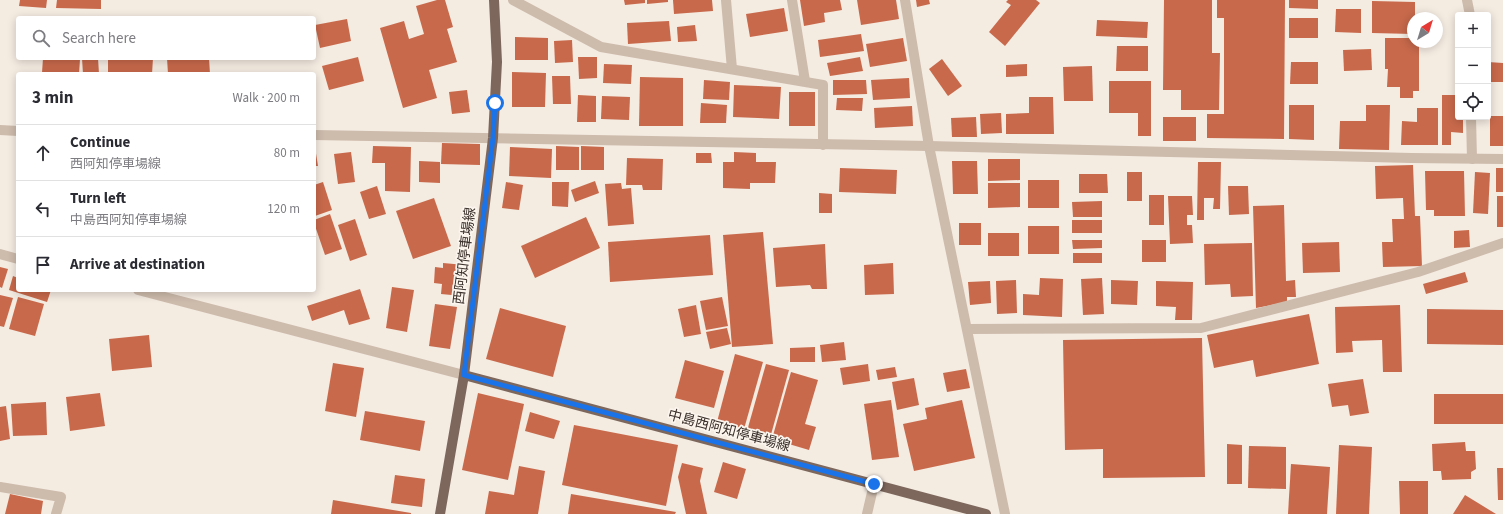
<!DOCTYPE html>
<meta charset="utf-8">
<style>
:root{--surface:#fff;--page:#f7f7f7;--text:#2b2b33;--muted:#7c7c81;--line:#e1e1e2}
body{margin:0;font-family:"Source Sans 3","Noto Sans JP",sans-serif;background:var(--page);color:var(--text)}
.controls{position:absolute;right:12px;top:12px;display:grid;overflow:hidden;border-radius:4px;box-shadow:0 2px 10px #0003}
.controls button{width:36px;height:36px;display:grid;place-items:center;padding:0;border:0;border-bottom:1px solid var(--line);background:var(--surface);color:var(--text);font:20px sans-serif}
.compass{position:absolute;left:1407px;top:12px;width:36px;height:36px;border-radius:50%;background:var(--surface);box-shadow:0 2px 10px #0003;rotate:38deg}
.stop{position:absolute;width:12px;height:12px;margin:-9px;border:3px solid #1a73e8;border-radius:50%;background:#fff}
.stop.end{background:#1a73e8;border-color:#fff;box-shadow:0 1px 4px #0008}
.list{margin:0;padding:0;list-style:none}
h2{display:flex;justify-content:space-between;align-items:center;height:52px;margin:0;padding:0 16px;font-size:17px}
h2 small{font-size:13px;font-weight:400;color:var(--muted)}
.list li{display:grid;grid-template-columns:26px 1fr auto;gap:12px;align-items:center;box-sizing:border-box;height:56px;padding:0 16px;border-top:1px solid var(--line)}
.list b{display:block;font-size:15px;white-space:nowrap}
.list p{margin:0;font-size:13px;white-space:nowrap;color:var(--muted)}
.list em{font-size:13px;font-style:normal;color:var(--muted)}
.icon{flex:none;width:22px;height:22px;fill:none;stroke:currentColor;stroke-width:2;stroke-linecap:round;stroke-linejoin:round}
.map{position:relative;flex:none;width:1503px;height:514px;overflow:hidden}
.search{position:absolute;background:var(--surface);box-shadow:0 2px 10px #0003;left:16px;top:16px;width:300px;height:44px;display:flex;align-items:center;gap:10px;box-sizing:border-box;padding:0 14px;border-radius:4px;color:var(--muted);font-size:15px}
.panel{position:absolute;background:var(--surface);box-shadow:0 2px 10px #0003;left:16px;top:72px;width:300px;height:220px;border-radius:4px}
.map>svg:first-child{display:block}
.building{fill:#c8694b}
.lines{fill:none;stroke-linecap:round;stroke-linejoin:round}
.minor{stroke:#cdbbac;stroke-width:10}
.major{stroke:#7d675c;stroke-width:10}
.route{stroke:#1a73e8;stroke-width:5}
.labels{text-anchor:middle;dominant-baseline:central;stroke-width:3.5;stroke-linejoin:round;paint-order:stroke}
.street-label{font-size:14px;fill:#3b302b;stroke:#fbf5ee}
</style>
<div class="map">
<svg width="1503" height="514" viewBox="0 0 1503 514">
<rect width="100%" height="100%" fill="#f4ebe1"/>
<g class="building">
<polygon points="20,0 47,0 46,8 19,6"/>
<polygon points="57,0 101,0 101,9 56,8"/>
<polygon points="437,0 445,0 453,27 447,29 457,62 429,70 437,98 403,108 380,28 404,21 409,39 424,34 416,6"/>
<polygon points="624,0 645,0 645,3 625,5"/>
<polygon points="647,0 668,0 668,2 647,4"/>
<polygon points="673,0 712,0 713,11 674,14"/>
<polygon points="800,0 840,0 842,10 824,13 825,22 804,26"/>
<polygon points="857,0 896,0 899,19 861,25"/>
<polygon points="916,0 929,0 930,4 917,7"/>
<polygon points="1008,0 1036,0 1040,3 1005,46 989,32 1011,5 1006,2"/>
<polygon points="1164,0 1212,0 1212,53 1220,53 1219,110 1181,110 1181,90 1163,90"/>
<polygon points="1217,0 1285,0 1284,139 1207,138 1207,114 1224,114 1224,18 1217,18"/>
<polygon points="1289,0 1318,0 1318,9 1289,8"/>
<polygon points="1372,1 1415,2 1415,18 1413,18 1413,34 1372,33"/>
<polygon points="784,8 788,31 750,37 746,14"/>
<polygon points="1336,9 1361,9 1361,33 1335,32"/>
<rect x="1289" y="18" width="29" height="20"/>
<polygon points="347,19 351,41 320,48 315,25"/>
<polygon points="1097,20 1148,22 1147,38 1096,36"/>
<polygon points="669,21 671,41 628,44 627,23"/>
<polygon points="695,25 697,41 678,42 677,27"/>
<polygon points="861,34 864,51 820,57 818,40"/>
<polygon points="515,37 548,38 548,60 515,60"/>
<polygon points="903,38 907,61 870,67 866,44"/>
<polygon points="1385,38 1413,38 1413,42 1419,42 1419,91 1413,91 1413,98 1400,98 1400,87 1387,87 1388,69 1385,69"/>
<polygon points="572,40 573,62 555,63 554,41"/>
<polygon points="1117,46 1148,46 1148,71 1116,71"/>
<polygon points="1371,49 1372,70 1344,71 1343,50"/>
<polygon points="358,57 364,81 329,90 322,66"/>
<polygon points="578,57 597,57 597,78 579,79"/>
<polygon points="860,57 863,71 830,76 827,63"/>
<polygon points="43,58 80,59 79,74 35,74 35,72 42,73"/>
<polygon points="82,58 98,58 99,74 83,74"/>
<polygon points="108,58 153,58 152,74 108,74"/>
<polygon points="167,58 209,58 210,74 168,74"/>
<polygon points="942,59 962,86 948,96 929,69"/>
<polygon points="1291,62 1318,62 1318,84 1290,84"/>
<polygon points="1488,62 1503,63 1503,82 1488,82"/>
<polygon points="604,64 632,65 631,84 603,83"/>
<polygon points="1027,64 1027,76 1006,77 1006,65"/>
<polygon points="1092,66 1093,101 1064,101 1063,67"/>
<polygon points="512,72 546,73 545,107 512,107"/>
<polygon points="552,76 570,76 571,104 553,104"/>
<polygon points="640,77 683,78 683,126 639,126"/>
<polygon points="909,78 910,98 873,100 871,80"/>
<polygon points="704,80 730,82 729,100 703,99"/>
<polygon points="833,80 866,80 867,94 833,95"/>
<polygon points="1109,81 1151,81 1151,136 1138,136 1138,113 1109,113"/>
<polygon points="734,85 781,87 779,119 733,117"/>
<polygon points="467,90 470,112 452,114 449,92"/>
<rect x="789" y="92" width="26" height="34"/>
<polygon points="578,95 596,96 596,122 577,122"/>
<polygon points="1442,95 1458,95 1458,117 1463,117 1463,133 1451,132 1451,145 1442,145"/>
<polygon points="602,96 630,97 629,120 601,119"/>
<polygon points="1029,97 1053,97 1054,134 1006,134 1006,114 1029,113"/>
<polygon points="837,98 863,98 862,111 836,110"/>
<polygon points="701,103 727,105 726,123 700,123"/>
<polygon points="1289,105 1314,105 1314,140 1289,139"/>
<polygon points="1366,105 1390,105 1389,150 1339,149 1340,121 1366,121"/>
<polygon points="912,106 913,126 875,128 874,108"/>
<polygon points="1417,108 1438,108 1438,145 1401,145 1402,121 1417,122"/>
<polygon points="1001,113 1002,133 981,134 980,114"/>
<rect x="1490" y="116" width="13" height="30"/>
<polygon points="976,117 977,137 952,137 951,118"/>
<rect x="1163" y="117" width="33" height="24"/>
<polygon points="314,141 318,166 314,166"/>
<polygon points="442,143 480,144 480,165 441,164"/>
<polygon points="373,146 411,147 410,192 385,191 385,163 372,163"/>
<polygon points="556,146 579,147 579,170 556,170"/>
<polygon points="581,146 604,147 604,170 581,170"/>
<polygon points="510,147 552,149 551,178 509,176"/>
<polygon points="351,152 355,182 338,184 334,154"/>
<polygon points="734,152 756,153 756,162 776,162 775,183 750,183 750,189 723,188 723,162 734,162"/>
<polygon points="696,153 711,153 712,163 696,163"/>
<polygon points="627,158 663,159 662,190 643,190 642,185 626,185"/>
<polygon points="988,159 1020,159 1020,180 988,181"/>
<polygon points="419,161 440,162 440,183 419,182"/>
<polygon points="952,161 977,161 978,194 953,194"/>
<polygon points="1198,162 1221,162 1220,209 1213,209 1214,198 1204,198 1204,220 1197,220"/>
<polygon points="1413,165 1415,216 1420,216 1422,266 1383,267 1382,242 1393,242 1392,219 1404,219 1403,198 1376,199 1375,166"/>
<polygon points="840,168 897,170 896,194 839,192"/>
<rect x="1496" y="168" width="7" height="24"/>
<polygon points="1425,171 1464,171 1465,216 1434,216 1434,210 1426,210"/>
<rect x="1127" y="172" width="15" height="29"/>
<polygon points="1475,172 1490,173 1488,214 1473,213"/>
<polygon points="1079,174 1107,174 1108,193 1079,193"/>
<rect x="1028" y="180" width="31" height="28"/>
<polygon points="595,181 599,193 575,202 571,190"/>
<polygon points="323,182 332,210 315,216 314,212 314,185"/>
<polygon points="506,182 523,185 519,210 502,208"/>
<polygon points="552,182 569,182 568,207 552,206"/>
<polygon points="621,183 622,189 631,188 634,224 608,226 605,184"/>
<polygon points="988,183 1020,183 1020,207 988,208"/>
<polygon points="377,186 386,214 369,219 360,192"/>
<polygon points="1228,186 1248,186 1249,214 1229,215"/>
<polygon points="819,193 832,194 832,213 819,213"/>
<rect x="1149" y="195" width="15" height="30"/>
<polygon points="1168,196 1192,196 1193,215 1187,215 1187,225 1192,225 1193,243 1170,244"/>
<rect x="1497" y="196" width="6" height="31"/>
<polygon points="434,198 451,246 413,259 396,211"/>
<polygon points="1102,201 1102,217 1073,217 1072,202"/>
<polygon points="1284,205 1286,281 1295,280 1296,297 1287,297 1287,302 1256,308 1253,206"/>
<polygon points="330,214 342,249 325,255 314,223 314,220"/>
<polygon points="586,217 600,248 535,278 521,246"/>
<polygon points="355,219 367,255 350,261 338,225"/>
<rect x="1072" y="220" width="30" height="13"/>
<rect x="959" y="223" width="22" height="22"/>
<rect x="1028" y="226" width="31" height="28"/>
<polygon points="1469,230 1470,247 1454,248 1454,231"/>
<polygon points="763,232 773,344 732,347 723,235"/>
<rect x="988" y="233" width="31" height="23"/>
<polygon points="710,235 713,275 610,282 608,242"/>
<polygon points="1072,240 1102,240 1102,248 1073,249"/>
<rect x="1142" y="240" width="24" height="22"/>
<polygon points="1339,242 1340,272 1303,273 1302,243"/>
<polygon points="1252,243 1253,296 1231,297 1230,284 1205,285 1204,244"/>
<polygon points="825,244 827,289 812,289 810,285 776,287 773,248"/>
<rect x="1073" y="253" width="29" height="10"/>
<polygon points="443,263 465,265 462,296 441,294 442,284 434,283 435,267 443,268"/>
<polygon points="893,263 894,294 865,295 864,265"/>
<polygon points="0,267 8,269 2,288 0,287"/>
<polygon points="1465,272 1468,282 1426,294 1423,284"/>
<polygon points="13,276 18,278 18,290 51,290 47,302 9,290"/>
<polygon points="1040,278 1063,279 1062,317 1023,315 1023,294 1039,295"/>
<polygon points="1102,278 1104,314 1083,315 1081,279"/>
<polygon points="1016,280 1017,313 997,314 996,281"/>
<polygon points="1111,280 1138,281 1137,305 1111,304"/>
<polygon points="990,281 991,303 970,305 968,282"/>
<polygon points="1156,281 1193,282 1192,320 1175,320 1176,307 1156,306"/>
<polygon points="392,287 414,290 407,332 386,328"/>
<polygon points="360,289 370,319 349,325 344,310 312,321 307,306"/>
<polygon points="0,295 13,298 4,327 0,326"/>
<polygon points="18,297 44,304 35,336 9,329"/>
<polygon points="722,297 728,326 706,330 700,301"/>
<polygon points="435,304 457,307 450,349 429,346"/>
<polygon points="696,305 701,334 684,337 678,309"/>
<polygon points="1400,305 1402,372 1383,372 1382,340 1352,341 1353,352 1336,353 1335,307"/>
<polygon points="500,308 566,326 553,377 486,359"/>
<polygon points="1427,309 1503,310 1503,345 1427,344"/>
<polygon points="1309,314 1319,364 1256,377 1253,360 1214,368 1207,335"/>
<polygon points="727,328 731,344 710,349 706,332"/>
<polygon points="149,335 152,367 112,371 109,339"/>
<polygon points="1202,338 1205,477 1103,478 1103,449 1065,450 1063,340"/>
<polygon points="844,342 846,360 822,362 820,345"/>
<polygon points="815,347 815,362 790,362 790,348"/>
<polygon points="735,354 763,362 744,429 717,422"/>
<polygon points="685,360 724,371 714,408 675,398"/>
<polygon points="333,363 364,368 356,417 325,411"/>
<polygon points="766,364 789,370 770,438 747,431"/>
<polygon points="868,364 870,381 843,385 840,368"/>
<polygon points="895,367 897,377 878,380 876,370"/>
<polygon points="966,369 970,388 947,392 943,373"/>
<polygon points="791,372 818,380 805,424 816,427 809,450 772,439"/>
<polygon points="914,378 919,405 897,410 892,382"/>
<polygon points="1363,379 1369,413 1350,416 1348,405 1332,407 1328,384"/>
<polygon points="100,393 105,426 70,431 66,397"/>
<polygon points="478,393 524,404 508,480 462,470"/>
<rect x="1434" y="394" width="69" height="30"/>
<polygon points="891,400 899,457 872,460 864,404"/>
<polygon points="962,400 975,458 914,471 903,424 927,419 925,408"/>
<polygon points="46,402 47,435 13,436 11,404"/>
<polygon points="6,406 10,439 0,441 0,407"/>
<polygon points="365,411 425,421 420,451 360,440"/>
<polygon points="530,412 560,421 554,439 525,431"/>
<polygon points="574,425 678,445 666,506 562,485"/>
<polygon points="1465,442 1466,451 1475,451 1476,469 1471,472 1471,479 1442,480 1441,471 1433,471 1432,444"/>
<polygon points="1227,444 1242,445 1242,484 1227,484"/>
<polygon points="1339,445 1372,447 1369,514 1336,514"/>
<polygon points="1249,446 1286,447 1286,489 1248,488"/>
<polygon points="723,462 746,469 737,499 714,492"/>
<polygon points="682,463 703,468 700,481 707,514 686,514 678,477"/>
<polygon points="1291,464 1330,467 1327,514 1288,514"/>
<polygon points="519,466 545,471 538,514 485,514 489,491 514,495"/>
<polygon points="1497,468 1503,468 1503,500 1498,500"/>
<polygon points="395,475 425,479 422,507 391,503"/>
<polygon points="1399,481 1428,481 1428,514 1400,514"/>
<polygon points="10,494 43,501 41,514 5,514"/>
<polygon points="571,494 676,512 675,514 568,514"/>
<polygon points="1465,495 1496,514 1453,514"/>
<polygon points="333,500 411,513 411,514 331,514"/>
</g>
<g class="lines">
<g class="minor">
<polyline points="513,0 601,47 823,85 823,145"/>
<polyline points="726,0 732,69"/>
<polyline points="792,0 805,81"/>
<polyline points="905,0 929,146 1005,514"/>
<polyline points="1467,0 1470,15"/>
<polyline points="1471,117 1472,159"/>
<polyline points="0,130 18,131"/>
<polyline points="314,135 929,146 1411,158 1503,159"/>
<polyline points="0,254 18,259"/>
<polyline points="138,290 464,375"/>
<polyline points="968,329 1201,328 1418,272 1503,243"/>
<polyline points="0,487 61,497 56,514"/>
<polyline points="867,514 874,484"/>
</g>
<g class="major">
<polyline points="464,375 986,514"/>
<polyline points="440,514 464,375 493,138 497,62 494,0"/>
</g>
</g>
<g class="lines">
<polyline class="route" points="495,103 493,138 464,375 874,484"/>
</g>
<g class="labels">
<g class="street-label">
<text transform="translate(465 256) rotate(-83)">西阿知停車場線</text>
<text transform="translate(729 431) rotate(15)">中島西阿知停車場線</text>
</g>
</g>
</svg>
<div class="controls">
<button>+</button>
<button>−</button>
<button><svg class="icon" aria-label="locate" viewBox="0 0 24 24"><circle cx="12" cy="12" r="6"/><path d="M12 2v4M12 18v4M2 12h4M18 12h4"/></svg></button>
</div>
<svg class="compass" viewBox="-18 -18 36 36"><path d="M0-13l5 13h-10z" fill="#e53935"/><path d="M0 13l5-13h-10z" fill="#7c7c81"/></svg>
<div class="stop" style="left:495px;top:103px"></div>
<div class="stop end" style="left:874px;top:484px"></div>
<div class="search"><svg class="icon" aria-label="search" viewBox="0 0 24 24"><circle cx="10" cy="10" r="6"/><path d="M15 15l6 6"/></svg>Search here</div>
<section class="panel">
<h2>3 min<small>Walk · 200 m</small></h2>
<ul class="list">
<li><svg class="icon" aria-label="ahead" viewBox="0 0 24 24"><path d="M12 20V5M6 11l6-6 6 6"/></svg><div><b>Continue</b><p>西阿知停車場線</p></div><em>80 m</em></li>
<li><svg class="icon" aria-label="left" viewBox="0 0 24 24"><path d="M17 20v-9H6M10 6l-5 5 5 5"/></svg><div><b>Turn left</b><p>中島西阿知停車場線</p></div><em>120 m</em></li>
<li><svg class="icon" aria-label="arrive" viewBox="0 0 24 24"><path d="M6 21V4h12l-3 4 3 4H6"/></svg><div><b>Arrive at destination</b></div></li>
</ul>
</section>
</div>
